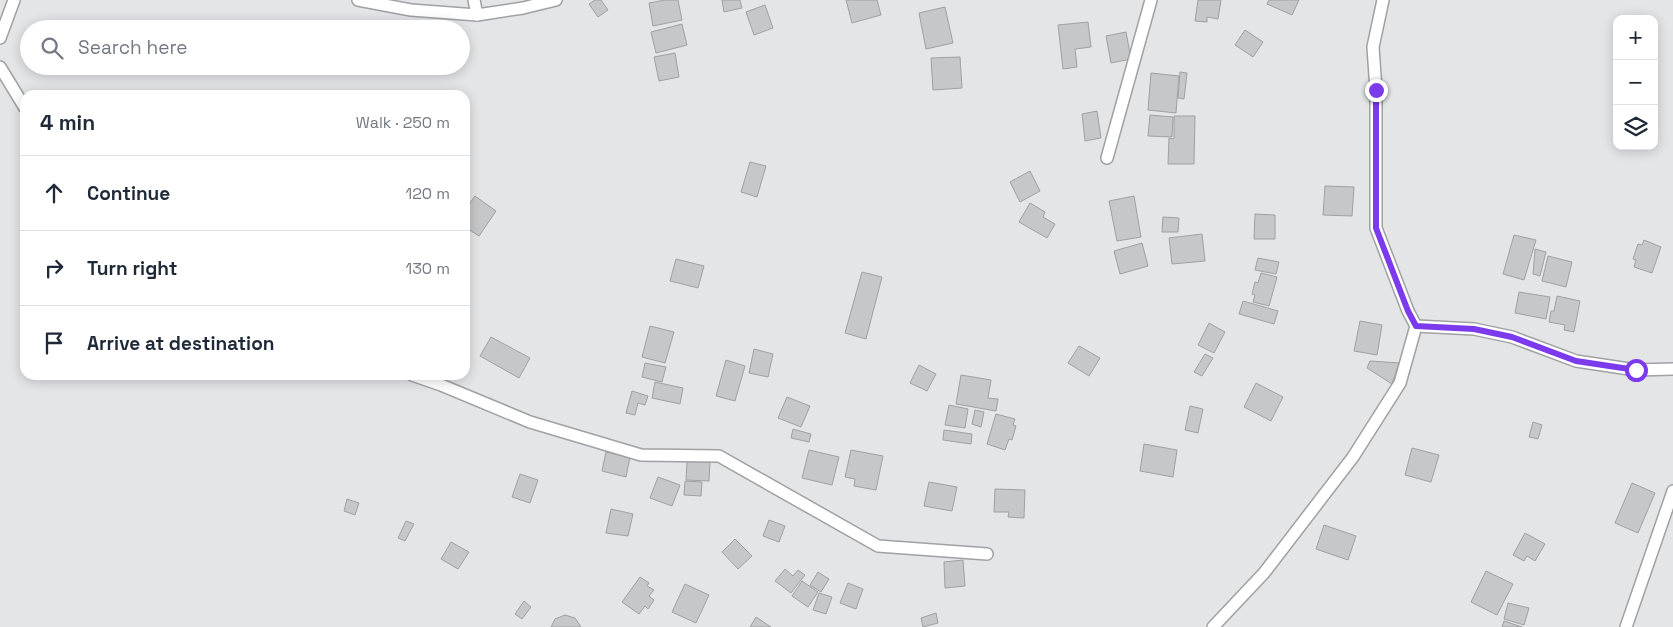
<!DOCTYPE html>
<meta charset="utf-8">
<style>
:root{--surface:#fff;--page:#f6f6f7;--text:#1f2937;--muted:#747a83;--line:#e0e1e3}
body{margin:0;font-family:"Space Grotesk",sans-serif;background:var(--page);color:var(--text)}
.controls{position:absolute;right:15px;top:15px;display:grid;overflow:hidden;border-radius:10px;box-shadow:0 2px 12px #0003}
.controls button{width:45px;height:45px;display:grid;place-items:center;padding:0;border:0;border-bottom:1px solid var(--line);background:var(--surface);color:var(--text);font:25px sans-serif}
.stop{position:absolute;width:15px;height:15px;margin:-11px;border:4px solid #7c3aed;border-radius:50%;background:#fff}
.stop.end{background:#7c3aed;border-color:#fff;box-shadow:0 1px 5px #0008}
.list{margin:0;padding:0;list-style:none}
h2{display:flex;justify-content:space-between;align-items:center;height:65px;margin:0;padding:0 20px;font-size:21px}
h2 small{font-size:16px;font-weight:400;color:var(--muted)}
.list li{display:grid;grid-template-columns:32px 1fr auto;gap:15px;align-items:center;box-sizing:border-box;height:75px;padding:0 20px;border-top:1px solid var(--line)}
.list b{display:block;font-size:19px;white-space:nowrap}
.list em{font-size:16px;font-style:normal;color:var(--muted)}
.icon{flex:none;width:28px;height:28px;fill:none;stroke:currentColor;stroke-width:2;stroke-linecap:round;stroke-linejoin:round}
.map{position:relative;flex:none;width:1673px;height:627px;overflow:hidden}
.search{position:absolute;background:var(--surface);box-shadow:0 2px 12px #0003;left:20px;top:20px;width:450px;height:55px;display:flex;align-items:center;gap:12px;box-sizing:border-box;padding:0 18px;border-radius:28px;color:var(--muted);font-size:19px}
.panel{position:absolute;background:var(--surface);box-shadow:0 2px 12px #0003;left:20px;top:90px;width:450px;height:290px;border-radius:15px}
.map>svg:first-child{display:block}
.building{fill:#c6c7c9;stroke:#9ea0a1}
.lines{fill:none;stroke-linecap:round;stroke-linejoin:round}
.street-casing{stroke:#9fa1a2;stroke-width:14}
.street{stroke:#fff;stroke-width:11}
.route{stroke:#7c3aed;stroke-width:6}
</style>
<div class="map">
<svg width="1673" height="627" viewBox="0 0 1673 627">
<rect width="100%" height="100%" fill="#e4e5e7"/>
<g class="building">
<polygon points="595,0 601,0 608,10 598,17 589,4"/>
<polygon points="665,0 678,0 682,20 653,26 649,3"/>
<polygon points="722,0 740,0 742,8 724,12"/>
<polygon points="846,0 877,0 881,15 852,23"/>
<polygon points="1198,0 1221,0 1218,19 1207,17 1207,22 1195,21"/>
<polygon points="1269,0 1299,0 1292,15 1267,4"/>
<polygon points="765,5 773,28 754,35 746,12"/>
<polygon points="945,7 953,43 926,49 919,13"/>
<polygon points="1088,22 1091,47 1075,49 1077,67 1063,69 1058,25"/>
<polygon points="682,24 687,45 656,53 651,32"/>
<polygon points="1245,30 1263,42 1253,57 1235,45"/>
<polygon points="1126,32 1131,59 1111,63 1106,36"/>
<polygon points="675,53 679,77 659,81 654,57"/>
<polygon points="960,57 962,88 933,90 931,58"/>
<polygon points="1180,72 1187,73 1184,99 1178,98"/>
<polygon points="1151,73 1179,76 1176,113 1148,110"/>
<polygon points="1097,111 1101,138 1085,141 1082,114"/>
<polygon points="1150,115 1173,117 1172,137 1148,136"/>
<polygon points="1174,116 1195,116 1194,164 1168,164 1169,138 1174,139"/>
<polygon points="750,162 766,166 757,197 741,192"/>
<polygon points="1030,171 1040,191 1020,202 1010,182"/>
<polygon points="1325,186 1354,187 1352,216 1323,215"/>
<polygon points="475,196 496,211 479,236 465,227 465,210"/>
<polygon points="1134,196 1141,237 1117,241 1109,201"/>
<polygon points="1030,203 1045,212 1043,217 1055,224 1047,238 1019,222"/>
<polygon points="1255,214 1275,215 1275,239 1254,239"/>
<polygon points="1163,217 1179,218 1178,232 1162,232"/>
<polygon points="1202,234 1205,261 1172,264 1169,238"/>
<polygon points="1514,235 1536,240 1524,280 1503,274"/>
<polygon points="1644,240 1661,247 1652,273 1634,267 1636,260 1633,259 1638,244 1642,245"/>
<polygon points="1142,243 1148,266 1120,274 1114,251"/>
<polygon points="1535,249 1546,252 1540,276 1533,274"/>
<polygon points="1548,256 1572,262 1566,287 1542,281"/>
<polygon points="1258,258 1279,262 1276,274 1255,270"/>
<polygon points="676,259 704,266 698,288 670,281"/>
<polygon points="862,272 882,277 866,339 845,333"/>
<polygon points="1261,273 1277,277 1269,306 1253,302 1255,295 1252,294 1255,282 1258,283"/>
<polygon points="1519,292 1550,297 1546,319 1515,313"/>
<polygon points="1557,296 1580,301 1574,332 1564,330 1565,325 1549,322 1551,311 1554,311"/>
<polygon points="1243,301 1278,311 1274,324 1239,314"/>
<polygon points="1360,321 1382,325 1377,355 1354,351"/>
<polygon points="1209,323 1225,332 1214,353 1198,345"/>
<polygon points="650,326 674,332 665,363 642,357"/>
<polygon points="491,337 530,358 519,378 480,356"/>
<polygon points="1079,346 1100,358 1089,376 1068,363"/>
<polygon points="754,349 773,354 768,377 749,373"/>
<polygon points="1205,354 1213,358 1202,376 1194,372"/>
<polygon points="726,360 745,366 735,401 716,396"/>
<polygon points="1370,361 1399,363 1392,384 1367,368"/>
<polygon points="645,363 666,367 662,382 642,377"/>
<polygon points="919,365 936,374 927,391 910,383"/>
<polygon points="961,375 991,380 988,398 998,399 996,411 956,404"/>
<polygon points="655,382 683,388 680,404 652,398"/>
<polygon points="1256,383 1283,397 1271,421 1244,407"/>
<polygon points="632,391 648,396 645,405 638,403 635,415 626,413"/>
<polygon points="787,397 810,406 801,427 778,418"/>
<polygon points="949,405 968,409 965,428 945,425"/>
<polygon points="1190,406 1203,409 1198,433 1185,430"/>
<polygon points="975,410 984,412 981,427 972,424"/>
<polygon points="996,414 1015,419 1013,425 1016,426 1012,440 1009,439 1005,450 987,444"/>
<polygon points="1533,422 1542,425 1538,439 1529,437"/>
<polygon points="793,429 811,434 809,442 791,438"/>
<polygon points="944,430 972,434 971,444 943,440"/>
<polygon points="1144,444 1177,450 1173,477 1140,471"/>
<polygon points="1412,448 1439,455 1431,482 1405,475"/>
<polygon points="809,450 839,457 832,485 802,478"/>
<polygon points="851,450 883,456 876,490 854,486 855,479 845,477"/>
<polygon points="606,452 630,457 626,477 602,471"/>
<polygon points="687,461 710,462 709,481 686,480"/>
<polygon points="520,474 538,480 530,503 512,497"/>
<polygon points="658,477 680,485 672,506 650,498"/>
<polygon points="685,481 702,482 701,496 684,495"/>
<polygon points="929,482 957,487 952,511 924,506"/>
<polygon points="1632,483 1655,493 1638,533 1615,523"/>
<polygon points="995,489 1025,490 1024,518 1008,517 1009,512 994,512"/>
<polygon points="347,499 359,503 355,515 344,511"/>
<polygon points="611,509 633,514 628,536 606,533"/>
<polygon points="769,520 785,526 779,542 763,536"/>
<polygon points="406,521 414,524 405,541 398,538"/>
<polygon points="1324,525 1356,536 1348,560 1316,549"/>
<polygon points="1525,533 1545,544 1535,561 1527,556 1524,561 1513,555"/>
<polygon points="735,539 752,556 738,569 722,552"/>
<polygon points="451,542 469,552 458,569 441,559"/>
<polygon points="963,560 965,586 945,588 944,562"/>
<polygon points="785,569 793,576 798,570 805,575 791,593 775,581"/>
<polygon points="1486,571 1513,584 1497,615 1471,602"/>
<polygon points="818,572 829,579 821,592 810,585"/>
<polygon points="640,577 649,583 647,586 654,590 649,596 654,600 648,609 645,606 639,614 622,602"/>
<polygon points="802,581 818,592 808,607 792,596"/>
<polygon points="848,583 863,589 856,609 840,603"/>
<polygon points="685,584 709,595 696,623 672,612"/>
<polygon points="819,593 832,597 826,614 813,610"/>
<polygon points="524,601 531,607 522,619 515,614"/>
<polygon points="1508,603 1529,608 1524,625 1504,619"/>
<polygon points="936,613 938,623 923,627 921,618"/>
<polygon points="565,615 575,618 581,627 551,627 555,619"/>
<polygon points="756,617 771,627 750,627"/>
<polygon points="1504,621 1522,627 1502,627"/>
</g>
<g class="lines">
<g class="street-casing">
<g id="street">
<polyline points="358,0 411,10 477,15 523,8 556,0"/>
<polyline points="474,0 477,15"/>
<polyline points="0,38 14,0"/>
<polyline points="0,67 25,108"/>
<polyline points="1107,158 1151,0"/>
<polyline points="1416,326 1474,329 1512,337 1576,361 1636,370 1673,369"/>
<polyline points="412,375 441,385 530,422 641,455 719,456 878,546 987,554"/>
<polyline points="1213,627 1264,573 1353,457 1400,383 1416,326 1408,311 1376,228 1376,90 1373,47 1383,0"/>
<polyline points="1626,627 1673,491"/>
</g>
</g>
<use href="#street" class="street"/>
</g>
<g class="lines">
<polyline class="route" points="1376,90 1376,228 1408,311 1416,326 1474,329 1512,337 1576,361 1636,370"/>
</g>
</svg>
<div class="controls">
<button>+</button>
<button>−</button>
<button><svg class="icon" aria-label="layers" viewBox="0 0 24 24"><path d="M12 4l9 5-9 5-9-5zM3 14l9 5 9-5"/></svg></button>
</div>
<div class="stop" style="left:1636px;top:370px"></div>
<div class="stop end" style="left:1376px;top:90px"></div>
<div class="search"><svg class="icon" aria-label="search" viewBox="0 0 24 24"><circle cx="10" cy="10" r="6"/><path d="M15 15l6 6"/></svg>Search here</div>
<section class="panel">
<h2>4 min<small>Walk · 250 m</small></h2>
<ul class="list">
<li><svg class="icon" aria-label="ahead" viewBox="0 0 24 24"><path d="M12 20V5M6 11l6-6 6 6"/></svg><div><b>Continue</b></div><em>120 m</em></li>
<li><svg class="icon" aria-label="right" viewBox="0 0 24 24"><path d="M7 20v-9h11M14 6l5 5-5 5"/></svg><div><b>Turn right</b></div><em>130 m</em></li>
<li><svg class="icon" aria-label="arrive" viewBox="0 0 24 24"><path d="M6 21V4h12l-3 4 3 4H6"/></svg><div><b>Arrive at destination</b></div></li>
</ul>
</section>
</div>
